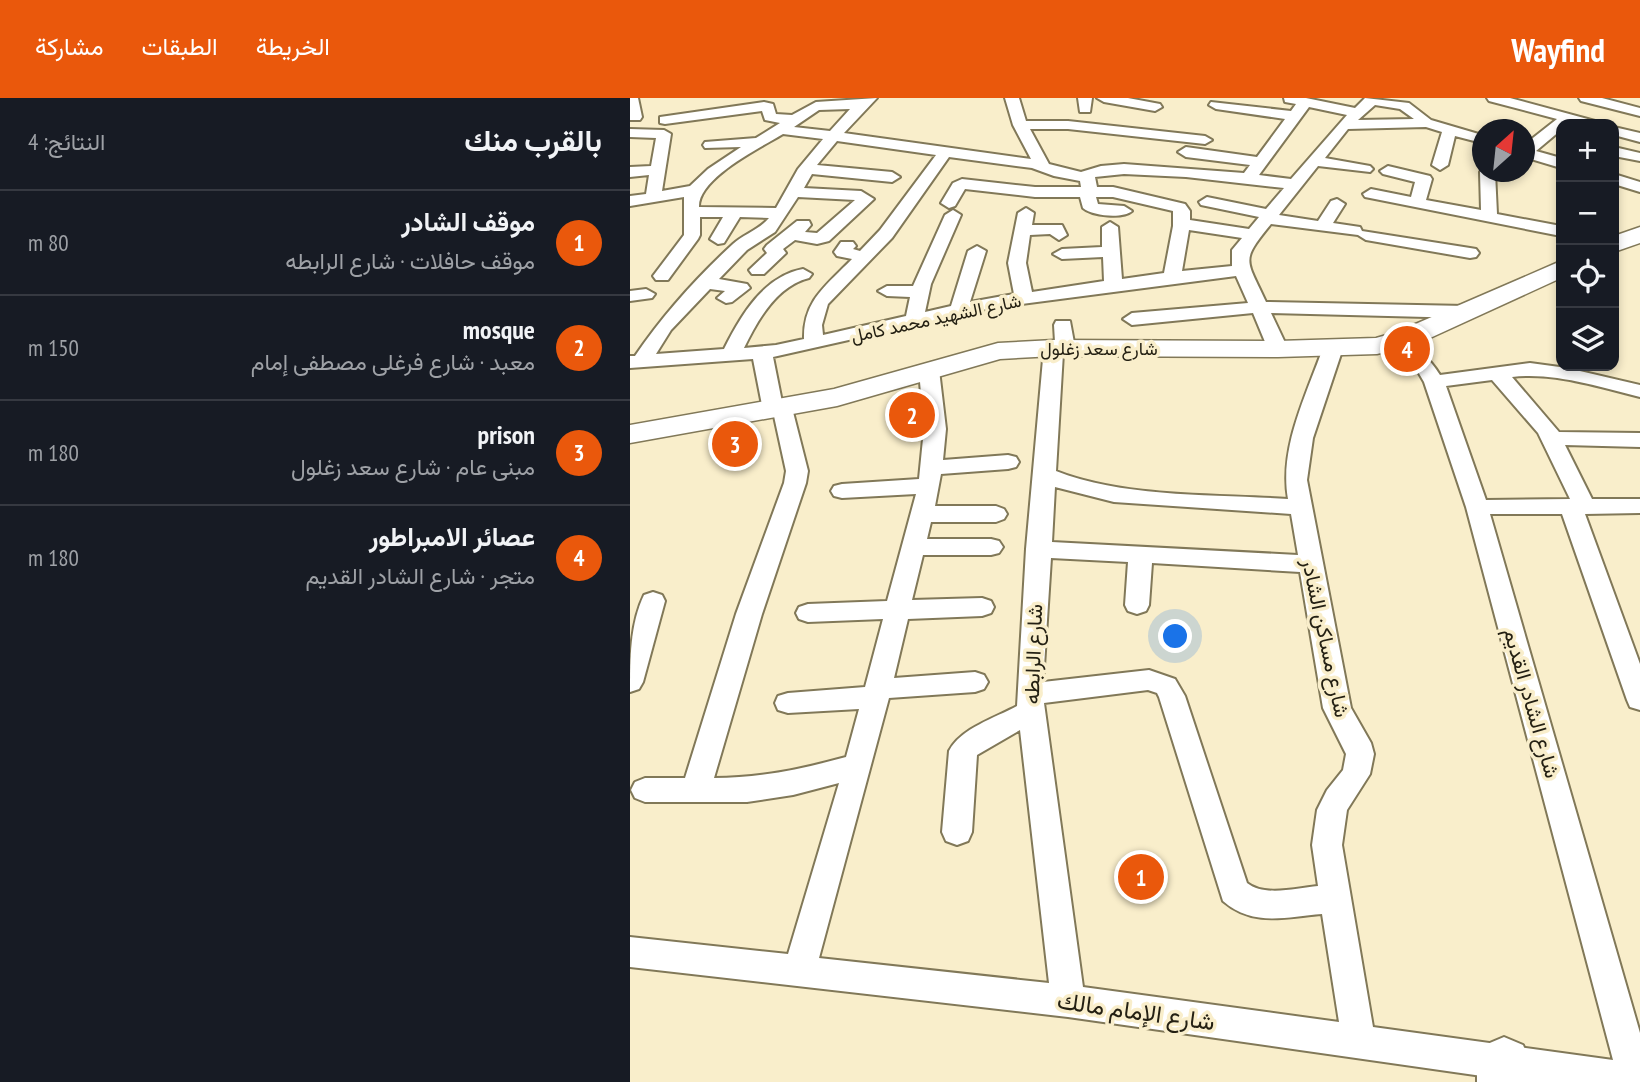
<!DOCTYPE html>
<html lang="ar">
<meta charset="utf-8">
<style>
:root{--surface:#171b24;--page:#242831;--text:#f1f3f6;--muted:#9ea1a6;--line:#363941;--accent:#ea580c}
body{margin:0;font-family:"PT Sans Narrow",Vazirmatn,sans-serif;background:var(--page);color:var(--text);direction:rtl}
.controls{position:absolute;right:21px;top:21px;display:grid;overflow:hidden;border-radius:14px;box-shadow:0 4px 10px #0003}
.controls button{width:63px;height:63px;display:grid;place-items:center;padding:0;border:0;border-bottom:2px solid var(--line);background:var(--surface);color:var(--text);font:35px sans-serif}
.compass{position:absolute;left:842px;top:21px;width:63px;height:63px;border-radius:50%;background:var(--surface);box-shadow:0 4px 10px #0003;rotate:27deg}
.you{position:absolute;left:546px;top:539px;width:24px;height:24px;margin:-18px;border:5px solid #fff;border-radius:50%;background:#1a73e8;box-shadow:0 0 0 10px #1a73e833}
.badge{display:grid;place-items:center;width:46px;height:46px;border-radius:50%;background:var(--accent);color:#fff;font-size:23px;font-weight:700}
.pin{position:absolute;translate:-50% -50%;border:4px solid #fff;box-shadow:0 2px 7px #0006}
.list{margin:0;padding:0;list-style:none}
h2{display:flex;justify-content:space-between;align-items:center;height:91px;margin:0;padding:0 28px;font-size:30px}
h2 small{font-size:23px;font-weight:400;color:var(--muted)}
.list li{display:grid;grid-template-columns:46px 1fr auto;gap:21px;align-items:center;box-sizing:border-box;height:105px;padding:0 28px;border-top:2px solid var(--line)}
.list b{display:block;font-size:26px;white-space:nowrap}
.list p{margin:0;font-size:23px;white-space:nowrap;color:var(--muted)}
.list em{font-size:23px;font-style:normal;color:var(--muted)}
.icon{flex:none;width:38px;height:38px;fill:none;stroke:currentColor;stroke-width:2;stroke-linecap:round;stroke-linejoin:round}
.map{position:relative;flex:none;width:1010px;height:984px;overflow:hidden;direction:ltr}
header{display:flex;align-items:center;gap:42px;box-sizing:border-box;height:98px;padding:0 35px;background:var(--accent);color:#fff}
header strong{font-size:33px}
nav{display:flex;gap:38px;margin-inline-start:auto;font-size:24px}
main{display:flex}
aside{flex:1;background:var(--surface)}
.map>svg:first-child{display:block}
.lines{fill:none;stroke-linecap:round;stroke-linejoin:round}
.street-casing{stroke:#817858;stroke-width:4}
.secondary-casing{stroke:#817858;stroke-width:3}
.highway-casing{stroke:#817858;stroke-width:4}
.street{fill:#fff;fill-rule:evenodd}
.secondary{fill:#fff;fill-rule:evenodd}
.highway{fill:#fff;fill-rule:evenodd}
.labels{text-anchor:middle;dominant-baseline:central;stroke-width:7;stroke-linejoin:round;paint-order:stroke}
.far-street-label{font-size:18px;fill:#242013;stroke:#f9eecb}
.street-label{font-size:21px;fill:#242013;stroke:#f9eecb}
.near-street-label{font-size:24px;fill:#242013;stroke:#f9eecb}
</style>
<header>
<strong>Wayfind</strong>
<nav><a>الخريطة</a><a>الطبقات</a><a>مشاركة</a></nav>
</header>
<main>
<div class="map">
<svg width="1010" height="984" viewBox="0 0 1010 984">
<rect width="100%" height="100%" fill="#f9eecb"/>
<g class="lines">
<g class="street-casing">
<g id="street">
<polygon points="0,0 8,0 12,19 10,22 0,22"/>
<path d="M247 0 214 35 401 61 383 27 375 0H389L396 23H438L575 38 582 42 575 46 438 31H400L419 66 451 74 471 68 494 66 614 75 620 67 556 59 548 54 556 49 627 59 655 21 586 11 579 7 581 4 661 13 666 6 655 4 654 0H676L725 10 735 0 779 5 801 22 852 37V45L825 38 818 67 810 72 802 67 812 34 796 29 718 31 695 60 740 68 743 71 740 74 688 68 649 117 688 123 701 103 707 101 715 106 703 125 730 129 732 133 840 150 846 151 849 155 846 159 840 160 736 142 728 137 641 126C610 164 616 160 636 204L836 208 845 214 836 220 641 215 658 251 648 257 638 251 623 215 502 227 493 221 502 215 618 205 606 178 361 210 143 259 152 304 159 306 162 310 178 373 176 385 132 516 84 680C130 680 172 671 216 659L229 611 158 615 148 612 145 605 148 598 158 595 235 589 253 521 178 524 169 521 166 515 169 509 178 506 257 503 286 396 212 400 204 398 201 393 204 388 212 386 289 381 294 331 289 272 292 268H306L309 272 316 331 313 362 378 357 386 359 389 364 386 369 378 371 311 376 305 408H366L374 411 377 416 374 421 366 424H301L297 441H361L369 443 373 449 369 455 361 457H293L282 502 352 500 361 503 364 509 361 515 352 518 278 521 264 580 345 574 354 577 358 584 354 591 345 594 259 600 189 860 419 885 390 632 347 657 342 734 338 743 327 747 316 743 312 734 319 653C331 630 365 620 387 608L396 451 414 250 417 246 425 244 424 227 426 223H440L445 250 442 254 433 255 426 373C495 400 584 396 658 401 649 350 676 298 693 250L703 244 713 250 683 340 677 382 721 610 741 645 744 656 740 676 717 712 712 747 743 929 983 962 836 409 794 284 787 272 755 244 765 238C782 243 801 262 810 277L900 265 937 270 1010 287V299C969 289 924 274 882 279L929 334 1010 335V349L935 347 962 401H1010V415L955 416 1010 566V612L1000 609 997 602 932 416H860L1010 935V984H894L438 919 0 869V839L158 856 209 685 163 697 117 704H15L5 700 1 692 5 684 15 680H55L106 516 154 385 156 373 144 318 136 316 133 312 123 261 0 270V258H5C33 217 67 179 103 146 114 136 129 132 139 120L110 119 94 145 88 146 80 141 93 119H70V137L68 141 38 182H26L23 178 54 137V99L0 108V98L16 96 19 77 0 79V69L21 68 26 40 0 39V31L34 32 41 36 32 93 60 88 78 71 111 49 75 50 73 47 75 44 126 40 150 25 135 22 132 13 35 26 30 25V19L134 4 143 6 146 16 162 17 186 4ZM745 7 770 11 784 21 728 22ZM679 9 717 17 661 81 629 77ZM220 11 200 33 164 29 189 12ZM153 36 193 41 168 71 146 110 69 109C68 80 130 50 153 36ZM207 43 306 57 250 132 230 153 223 151 226 148 223 144H211L204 154 207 158 222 161C197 187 173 202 174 241L146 247 114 250C128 221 147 188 179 180L182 176 173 171C134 178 111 217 94 251L26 256 41 232 80 191 95 193 87 200 96 205 102 204 120 190 117 186 89 181 117 152 145 134 168 99 225 102 187 135 175 134 181 127 179 123H167L137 147 134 151 137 155 119 172 122 176H134L156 155 153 151 165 142 187 146 199 143 244 101 231 93 174 90 182 76 262 84 270 79 262 74 187 67ZM319 59 402 70 424 78 450 83 451 89H405L332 81 323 85 311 105 319 110 325 108 335 91 405 99H450L453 110C462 118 493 121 502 113L494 108 468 106 466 99H483L543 113V128L534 175 492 181 488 129 480 124 472 129V149L432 151 423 156 432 161 473 159 474 183 402 194 396 165 400 137 420 136 429 142 437 137 432 127H402L404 115 396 110 388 115 378 165 384 196 340 204 356 153 347 148 338 153 321 208 295 214 301 186 331 117 323 112 315 117 283 188H257L248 193 257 198 280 199 276 218 193 237 192 227 198 206 262 140ZM494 76 556 79 654 90 636 111 577 99 569 104 571 107 629 119 619 131 560 122V113L555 106 483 89H467L465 79ZM559 132 612 140 602 152V168L552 173ZM862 282 908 335 940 401 856 402 816 288ZM425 389 484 404 661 416 668 457 422 444ZM421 460 498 464 495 507 498 513 507 516 516 513 519 507 522 465 670 474 693 610 716 656 713 672 697 692 687 712 682 747 688 788C666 790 635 799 617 785L555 598 545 581 519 572 413 584ZM518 592 527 595 529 599 593 803C623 829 655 819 692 816L709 924 453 889 414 605Z"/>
<polygon points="448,0 462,0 460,14 450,14"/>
<polygon points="467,0 498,0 530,6 532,9 525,13 474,4"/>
<polygon points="857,0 880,0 965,23 967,26 931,26 931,32 906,53 931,60 931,70 894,59 894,47 927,21 859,3"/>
<polygon points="949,0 972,0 1010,10 1010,18 951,3"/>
<polygon points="984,29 1010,35 1010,44 984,37"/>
<polygon points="984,49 1010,55 1010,63 984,58"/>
<polygon points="758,68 800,78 802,81 796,102 851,112 850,74 852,71 852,74 865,74 867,116 931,128 931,138 735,99 733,96 741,91 781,99 785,84 753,76 750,73"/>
<polygon points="984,76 1010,84 1010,94 984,86"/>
<polygon points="16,191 25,196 22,200 0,203 0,193"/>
<path d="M23 494 32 497 35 503 13 584 9 591 0 594C0 561 0 526 14 497Z"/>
</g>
</g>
<g class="secondary-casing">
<g id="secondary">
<polygon points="1010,129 1010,145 984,154 984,138"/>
<polygon points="931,163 931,180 787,246 747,256 648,259 424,258 370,261 207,308 0,345 0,327 204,291 368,245 424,242 648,243 746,240 767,234"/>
</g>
</g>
<g class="highway-casing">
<polygon id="highway" points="874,939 893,947 901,966 903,984 847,984 847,966 855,947"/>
</g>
<use href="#street" class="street"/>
<use href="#secondary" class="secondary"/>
<use href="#highway" class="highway"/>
</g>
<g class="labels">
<g class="far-street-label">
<text transform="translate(306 220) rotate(-12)">شارع الشهيد محمد كامل</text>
<text x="469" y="250">شارع سعد زغلول</text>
</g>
<g class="street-label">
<text transform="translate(696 540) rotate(78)">شارع مساكن الشادر</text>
<text transform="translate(403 556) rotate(-88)">شارع الرابطه</text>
<text transform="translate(902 605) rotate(74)">شارع الشادر القديم</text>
</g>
<g class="near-street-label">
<text transform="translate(506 913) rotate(8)">شارع الإمام مالك</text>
</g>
</g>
</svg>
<div class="controls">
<button>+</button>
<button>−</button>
<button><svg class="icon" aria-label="locate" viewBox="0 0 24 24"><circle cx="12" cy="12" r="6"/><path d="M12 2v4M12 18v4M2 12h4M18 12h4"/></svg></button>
<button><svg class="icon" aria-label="layers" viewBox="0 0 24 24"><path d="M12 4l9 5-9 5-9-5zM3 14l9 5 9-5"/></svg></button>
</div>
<svg class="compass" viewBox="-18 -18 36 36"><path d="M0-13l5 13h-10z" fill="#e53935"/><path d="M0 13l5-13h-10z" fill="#9ea1a6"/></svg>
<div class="you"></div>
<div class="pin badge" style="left:511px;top:779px">1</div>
<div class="pin badge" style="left:282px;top:317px">2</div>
<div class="pin badge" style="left:105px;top:346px">3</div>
<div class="pin badge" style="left:777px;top:251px">4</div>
</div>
<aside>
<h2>بالقرب منك<small>النتائج: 4</small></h2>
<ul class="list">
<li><span class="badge">1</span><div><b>موقف الشادر</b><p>موقف حافلات · شارع الرابطه</p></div><em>80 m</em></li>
<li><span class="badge">2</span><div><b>mosque</b><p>معبد · شارع فرغلى مصطفى إمام</p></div><em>150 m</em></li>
<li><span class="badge">3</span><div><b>prison</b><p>مبنى عام · شارع سعد زغلول</p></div><em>180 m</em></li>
<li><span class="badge">4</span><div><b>عصائر الامبراطور</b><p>متجر · شارع الشادر القديم</p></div><em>180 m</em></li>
</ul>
</aside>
</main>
